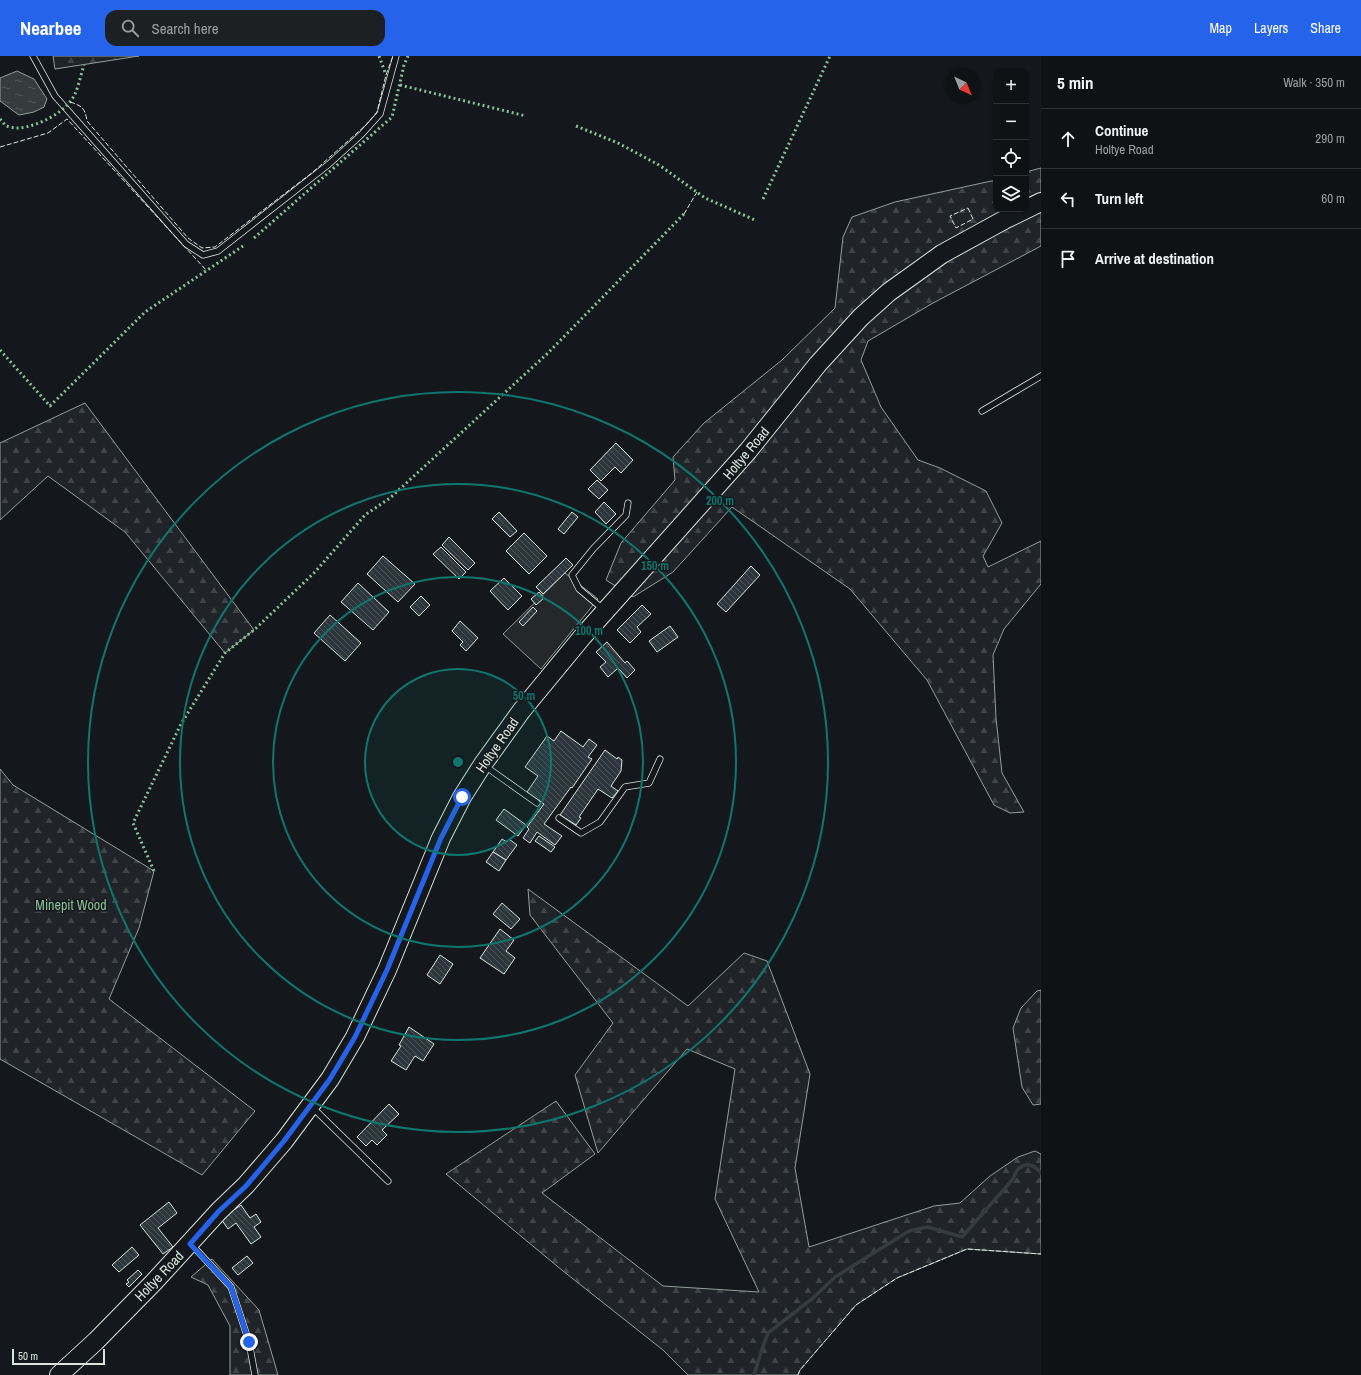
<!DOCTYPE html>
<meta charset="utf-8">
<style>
:root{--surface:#0f1215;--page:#1d2022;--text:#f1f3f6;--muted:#9b9ea0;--line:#2f3234;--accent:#2563eb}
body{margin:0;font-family:"Archivo Narrow",sans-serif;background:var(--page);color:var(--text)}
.controls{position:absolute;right:12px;top:12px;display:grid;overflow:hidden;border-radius:8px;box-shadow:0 1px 3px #0004}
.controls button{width:36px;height:36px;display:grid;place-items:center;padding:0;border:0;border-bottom:1px solid var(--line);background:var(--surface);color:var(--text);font:20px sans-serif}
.compass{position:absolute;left:945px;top:12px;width:36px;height:36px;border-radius:50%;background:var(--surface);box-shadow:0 1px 3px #0004;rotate:137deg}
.scale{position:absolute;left:12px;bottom:10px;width:93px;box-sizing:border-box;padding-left:4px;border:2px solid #d8e6dc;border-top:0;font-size:11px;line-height:14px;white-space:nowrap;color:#d8e6dc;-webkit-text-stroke:3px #14181c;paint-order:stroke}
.stop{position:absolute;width:12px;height:12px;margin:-9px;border:3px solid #2563eb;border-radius:50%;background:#fff}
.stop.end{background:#2563eb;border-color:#fff;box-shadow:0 1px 4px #0008}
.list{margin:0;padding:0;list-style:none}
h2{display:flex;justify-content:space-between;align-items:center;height:52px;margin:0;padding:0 16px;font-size:17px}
h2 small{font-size:13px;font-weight:400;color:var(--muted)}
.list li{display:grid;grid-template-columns:26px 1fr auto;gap:12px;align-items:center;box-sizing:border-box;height:60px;padding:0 16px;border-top:1px solid var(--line)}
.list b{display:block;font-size:15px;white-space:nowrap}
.list p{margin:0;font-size:13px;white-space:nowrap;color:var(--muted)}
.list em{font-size:13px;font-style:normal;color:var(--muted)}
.icon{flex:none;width:22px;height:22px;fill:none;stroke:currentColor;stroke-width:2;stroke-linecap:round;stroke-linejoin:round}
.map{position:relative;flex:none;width:1041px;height:1319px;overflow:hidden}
header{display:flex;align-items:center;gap:24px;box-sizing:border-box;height:56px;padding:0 20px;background:var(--accent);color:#fff}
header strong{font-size:19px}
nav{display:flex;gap:22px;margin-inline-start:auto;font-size:14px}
.search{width:280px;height:36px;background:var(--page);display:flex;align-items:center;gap:10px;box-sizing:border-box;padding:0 14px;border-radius:12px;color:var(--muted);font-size:15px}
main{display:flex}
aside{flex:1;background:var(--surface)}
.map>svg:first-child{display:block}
.forest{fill:url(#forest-firs);stroke:#939e99}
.parking{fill:#24282b;stroke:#939e99}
.water{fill:url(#water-ripples);stroke:#939e99}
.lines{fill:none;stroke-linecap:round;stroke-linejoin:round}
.stream{stroke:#363b3e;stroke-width:3.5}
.building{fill:url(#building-back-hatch);stroke:#d8e6dc}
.service-casing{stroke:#d8e6dc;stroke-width:7}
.primary-casing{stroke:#d8e6dc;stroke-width:20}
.service{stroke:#14181c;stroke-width:5.5}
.primary{stroke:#14181c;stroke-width:18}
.hedge{stroke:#8ac095;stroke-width:3;stroke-dasharray:2 3;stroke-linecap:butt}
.fence{stroke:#d8e6dc;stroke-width:1;stroke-dasharray:5 2;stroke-linecap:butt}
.route{stroke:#2563eb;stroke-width:5}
.ring{fill:none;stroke:#0f766e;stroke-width:2}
.labels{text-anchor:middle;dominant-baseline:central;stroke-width:3;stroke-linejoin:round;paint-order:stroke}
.street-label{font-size:14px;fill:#d8e6dc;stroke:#14181c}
.park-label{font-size:14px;fill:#8ac095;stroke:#14181c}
.centre{fill:#0f766e;stroke:#14181c;stroke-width:2}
.ring-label{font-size:12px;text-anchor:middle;font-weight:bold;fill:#0f766e;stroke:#14181c;stroke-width:3;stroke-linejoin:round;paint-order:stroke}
</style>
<header>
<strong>Nearbee</strong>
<div class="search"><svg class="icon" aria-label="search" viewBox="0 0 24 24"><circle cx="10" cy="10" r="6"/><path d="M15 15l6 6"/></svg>Search here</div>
<nav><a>Map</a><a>Layers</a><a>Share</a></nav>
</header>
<main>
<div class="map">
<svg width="1041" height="1319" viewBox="0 0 1041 1319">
<defs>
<pattern id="forest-firs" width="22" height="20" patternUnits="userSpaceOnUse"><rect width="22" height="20" fill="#202428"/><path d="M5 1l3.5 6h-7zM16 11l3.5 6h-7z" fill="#404447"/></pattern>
<pattern id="water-ripples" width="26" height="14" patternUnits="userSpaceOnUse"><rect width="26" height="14" fill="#363b3e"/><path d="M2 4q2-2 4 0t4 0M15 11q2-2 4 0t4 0" fill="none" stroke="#525759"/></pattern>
<pattern id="building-back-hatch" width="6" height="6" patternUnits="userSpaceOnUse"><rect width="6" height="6" fill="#2c363c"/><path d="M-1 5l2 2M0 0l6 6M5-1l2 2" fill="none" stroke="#4a5358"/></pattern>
</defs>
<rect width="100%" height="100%" fill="#14181c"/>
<g class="forest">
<polygon points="53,0 139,0 55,13"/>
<polygon points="1041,112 1041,190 933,247 868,285 861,304 881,351 918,404 940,412 986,435 1002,467 983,500 988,511 1041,485 1041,528 1004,573 993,599 996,662 1002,717 1024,756 1010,757 994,749 927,624 850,533 732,451 673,516 633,541 606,524 621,487 675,424 673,401 704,367 782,304 835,252 843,181 852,161 895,146 996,124 996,153 1026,153 1026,116"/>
<polygon points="85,347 254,574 225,597 125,476 48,420 0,464 0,387"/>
<polygon points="0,713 13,729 154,815 139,872 109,943 255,1055 202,1119 0,1003"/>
<polygon points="528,833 688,950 744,897 767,905 810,1018 795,1112 809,1191 934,1150 960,1147 990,1120 1018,1101 1035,1095 1041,1098 1041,1198 967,1193 897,1222 856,1249 800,1314 798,1319 688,1319 663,1294 563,1215 446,1118 556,1045 595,1098 542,1137 663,1230 759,1236 715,1143 735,1013 687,993 598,1097 575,1019 613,967 530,859"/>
<polygon points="1041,934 1041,1048 1033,1049 1022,1031 1013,972 1021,952 1037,935"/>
<polygon points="212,1203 259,1254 278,1319 230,1319 230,1270 208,1229 191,1221"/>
</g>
<polygon class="parking" points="565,517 598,543 541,613 503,578"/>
<polygon class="water" points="17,15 34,23 47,43 44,51 34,56 19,59 0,45 0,22"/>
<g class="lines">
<path class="stream" d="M754 1319 761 1296 768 1277 813 1242 835 1221 909 1175 928 1171 962 1181 1013 1123C1018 1108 1029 1103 1041 1117"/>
</g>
<g class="building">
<polygon points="616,387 633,404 621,417 615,411 601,425 590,414"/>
<polygon points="597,424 608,434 599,443 588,433"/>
<polygon points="604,446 616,458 606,468 595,456"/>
<polygon points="499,456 517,475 510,481 492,463"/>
<polygon points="572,456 578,461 564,478 558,473"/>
<polygon points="524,477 547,500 529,518 506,495"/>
<polygon points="449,481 475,507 468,514 442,489"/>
<polygon points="441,491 466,516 459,523 433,498"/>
<polygon points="383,500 415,528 398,546 367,518"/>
<polygon points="566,502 573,509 543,538 536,531"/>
<polygon points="751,510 760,519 726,556 717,548"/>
<polygon points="504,522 522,540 508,554 490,535"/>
<polygon points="358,527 389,556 373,574 341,546"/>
<polygon points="539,536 544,542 536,549 531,543"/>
<polygon points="421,540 430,549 419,560 410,551"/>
<polygon points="642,549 651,558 637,571 641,576 630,587 617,574"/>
<polygon points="533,551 537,555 523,570 519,566"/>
<polygon points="330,559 361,587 345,605 314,577"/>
<polygon points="460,565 478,582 466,595 460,589 463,586 452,575"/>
<polygon points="670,570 678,581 657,596 649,585"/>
<polygon points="607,586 625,607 627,605 635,614 627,622 618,612 608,621 600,611 606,606 596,596"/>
<polygon points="561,675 583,691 589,683 597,689 588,701 592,703 572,732 571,731 544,768 562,780 555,789 537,776 530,787 523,782 529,773 527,771 544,748 527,736 538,720 525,711 547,680 554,685"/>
<polygon points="605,694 617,703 618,701 622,704 621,715 611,730 618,735 612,742 598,733 579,761 581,762 576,769 560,759"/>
<polygon points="504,753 526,769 518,780 496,764"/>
<polygon points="539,780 555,791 551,796 535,785"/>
<polygon points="502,783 507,786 509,783 517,789 506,804 493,796"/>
<polygon points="493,796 506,804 499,815 486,806"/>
<polygon points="502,847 520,863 511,873 493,858"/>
<polygon points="500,873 514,884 506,895 515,902 504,918 480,902"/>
<polygon points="440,899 453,908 440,928 427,919"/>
<polygon points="409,971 434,988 423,1005 415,1000 406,1014 391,1005 401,990 399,989"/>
<polygon points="389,1048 399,1058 382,1074 387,1079 377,1089 372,1084 366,1090 357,1081"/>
<polygon points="169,1146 177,1157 158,1172 173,1191 163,1198 140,1169"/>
<polygon points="241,1149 250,1162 256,1158 261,1166 254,1171 261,1181 251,1188 236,1167 228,1173 221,1163"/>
<polygon points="132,1191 139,1199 119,1216 112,1209"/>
<polygon points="247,1200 253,1207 238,1219 232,1212"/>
<polygon points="138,1214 142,1218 129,1231 126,1228 129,1226 127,1224"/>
</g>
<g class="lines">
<g class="service-casing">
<g id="service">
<polyline points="33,0 55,40 186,188 203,199 218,195 329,108 361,79 380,58 396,0"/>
<polyline points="982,355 1041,320"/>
<polyline points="604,554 579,533 572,519 593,493 626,459 628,447"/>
<polyline points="485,710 537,747"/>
<polyline points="559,762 581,777 600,766 625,731 649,727 660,703"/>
<polyline points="312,1051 388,1125"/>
<polyline points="191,1188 231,1231 249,1286 255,1319"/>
</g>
</g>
<g class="primary-casing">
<polyline id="primary" points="59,1319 96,1285 154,1226 219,1155 246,1129 284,1085 330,1023 355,981 387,914 441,782 462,741 483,708 522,654 583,580 748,395 818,308 861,261 889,236 942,198 1004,164 1041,146"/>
</g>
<use href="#service" class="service"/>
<use href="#primary" class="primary"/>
<g class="hedge">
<polyline points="379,0 386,19"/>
<polyline points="400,29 526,60"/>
<path d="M0 63 6 70C10 71 14 72 18 72 37 71 67 56 75 38 79 29 81 18 84 9"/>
<polyline points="576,70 618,87 659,109 705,142 755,164"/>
<polyline points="763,143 830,0"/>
<polyline points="254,182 392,61 404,9 408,0"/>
<polyline points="0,294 50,350 145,256 243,190"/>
<polyline points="154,815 133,767 181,668 225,597 254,574 315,516 365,459 390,442 548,297 684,158"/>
</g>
<g class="fence">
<path d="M70 46C83 50 85 53 87 65L188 182 202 192 215 191 313 116 366 69 377 56 386 19 393 0"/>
<polyline points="0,91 48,77 67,63 207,215"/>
<polygon points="968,152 973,163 956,172 950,160"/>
<polyline points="684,158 697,136"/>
<polyline points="798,1319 800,1314 856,1249 897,1222 967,1193 1041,1198"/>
</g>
</g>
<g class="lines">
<polyline class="route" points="249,1286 231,1231 190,1188 219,1155 246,1130 284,1085 330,1023 355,981 387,914 441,782 462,741"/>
</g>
<circle cx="458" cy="706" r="93" fill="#0f766e" fill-opacity=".12"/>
<g class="ring">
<circle cx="458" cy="706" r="93"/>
<circle cx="458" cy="706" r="185"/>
<circle cx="458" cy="706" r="278"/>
<circle cx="458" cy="706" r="370"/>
</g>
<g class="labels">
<g class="street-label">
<text transform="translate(746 397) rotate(-50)">Holtye Road</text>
<text transform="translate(497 689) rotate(-55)">Holtye Road</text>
<text transform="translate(159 1220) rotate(-46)">Holtye Road</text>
</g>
<g class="park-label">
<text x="71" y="849">Minepit Wood</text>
</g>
</g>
<circle cx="458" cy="706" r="6" class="centre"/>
<g class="ring-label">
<text x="720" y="449">200 m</text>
<text x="655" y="514">150 m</text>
<text x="589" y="579">100 m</text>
<text x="524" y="644">50 m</text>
</g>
</svg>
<div class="controls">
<button>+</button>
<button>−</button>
<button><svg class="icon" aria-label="locate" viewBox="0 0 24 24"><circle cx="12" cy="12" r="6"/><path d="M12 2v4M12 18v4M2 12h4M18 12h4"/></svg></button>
<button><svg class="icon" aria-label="layers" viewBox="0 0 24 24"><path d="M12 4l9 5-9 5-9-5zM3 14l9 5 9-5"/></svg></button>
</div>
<svg class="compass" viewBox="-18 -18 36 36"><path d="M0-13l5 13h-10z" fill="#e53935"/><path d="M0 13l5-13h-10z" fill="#9b9ea0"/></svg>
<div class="scale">50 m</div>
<div class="stop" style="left:462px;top:741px"></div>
<div class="stop end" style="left:249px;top:1286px"></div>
</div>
<aside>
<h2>5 min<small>Walk · 350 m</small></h2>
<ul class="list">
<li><svg class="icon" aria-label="ahead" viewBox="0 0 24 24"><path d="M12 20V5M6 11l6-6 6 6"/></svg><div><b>Continue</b><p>Holtye Road</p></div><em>290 m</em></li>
<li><svg class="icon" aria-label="left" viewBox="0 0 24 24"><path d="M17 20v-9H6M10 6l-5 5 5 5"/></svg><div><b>Turn left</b></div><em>60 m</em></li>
<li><svg class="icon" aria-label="arrive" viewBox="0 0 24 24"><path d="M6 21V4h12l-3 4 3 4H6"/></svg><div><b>Arrive at destination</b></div></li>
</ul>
</aside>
</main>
